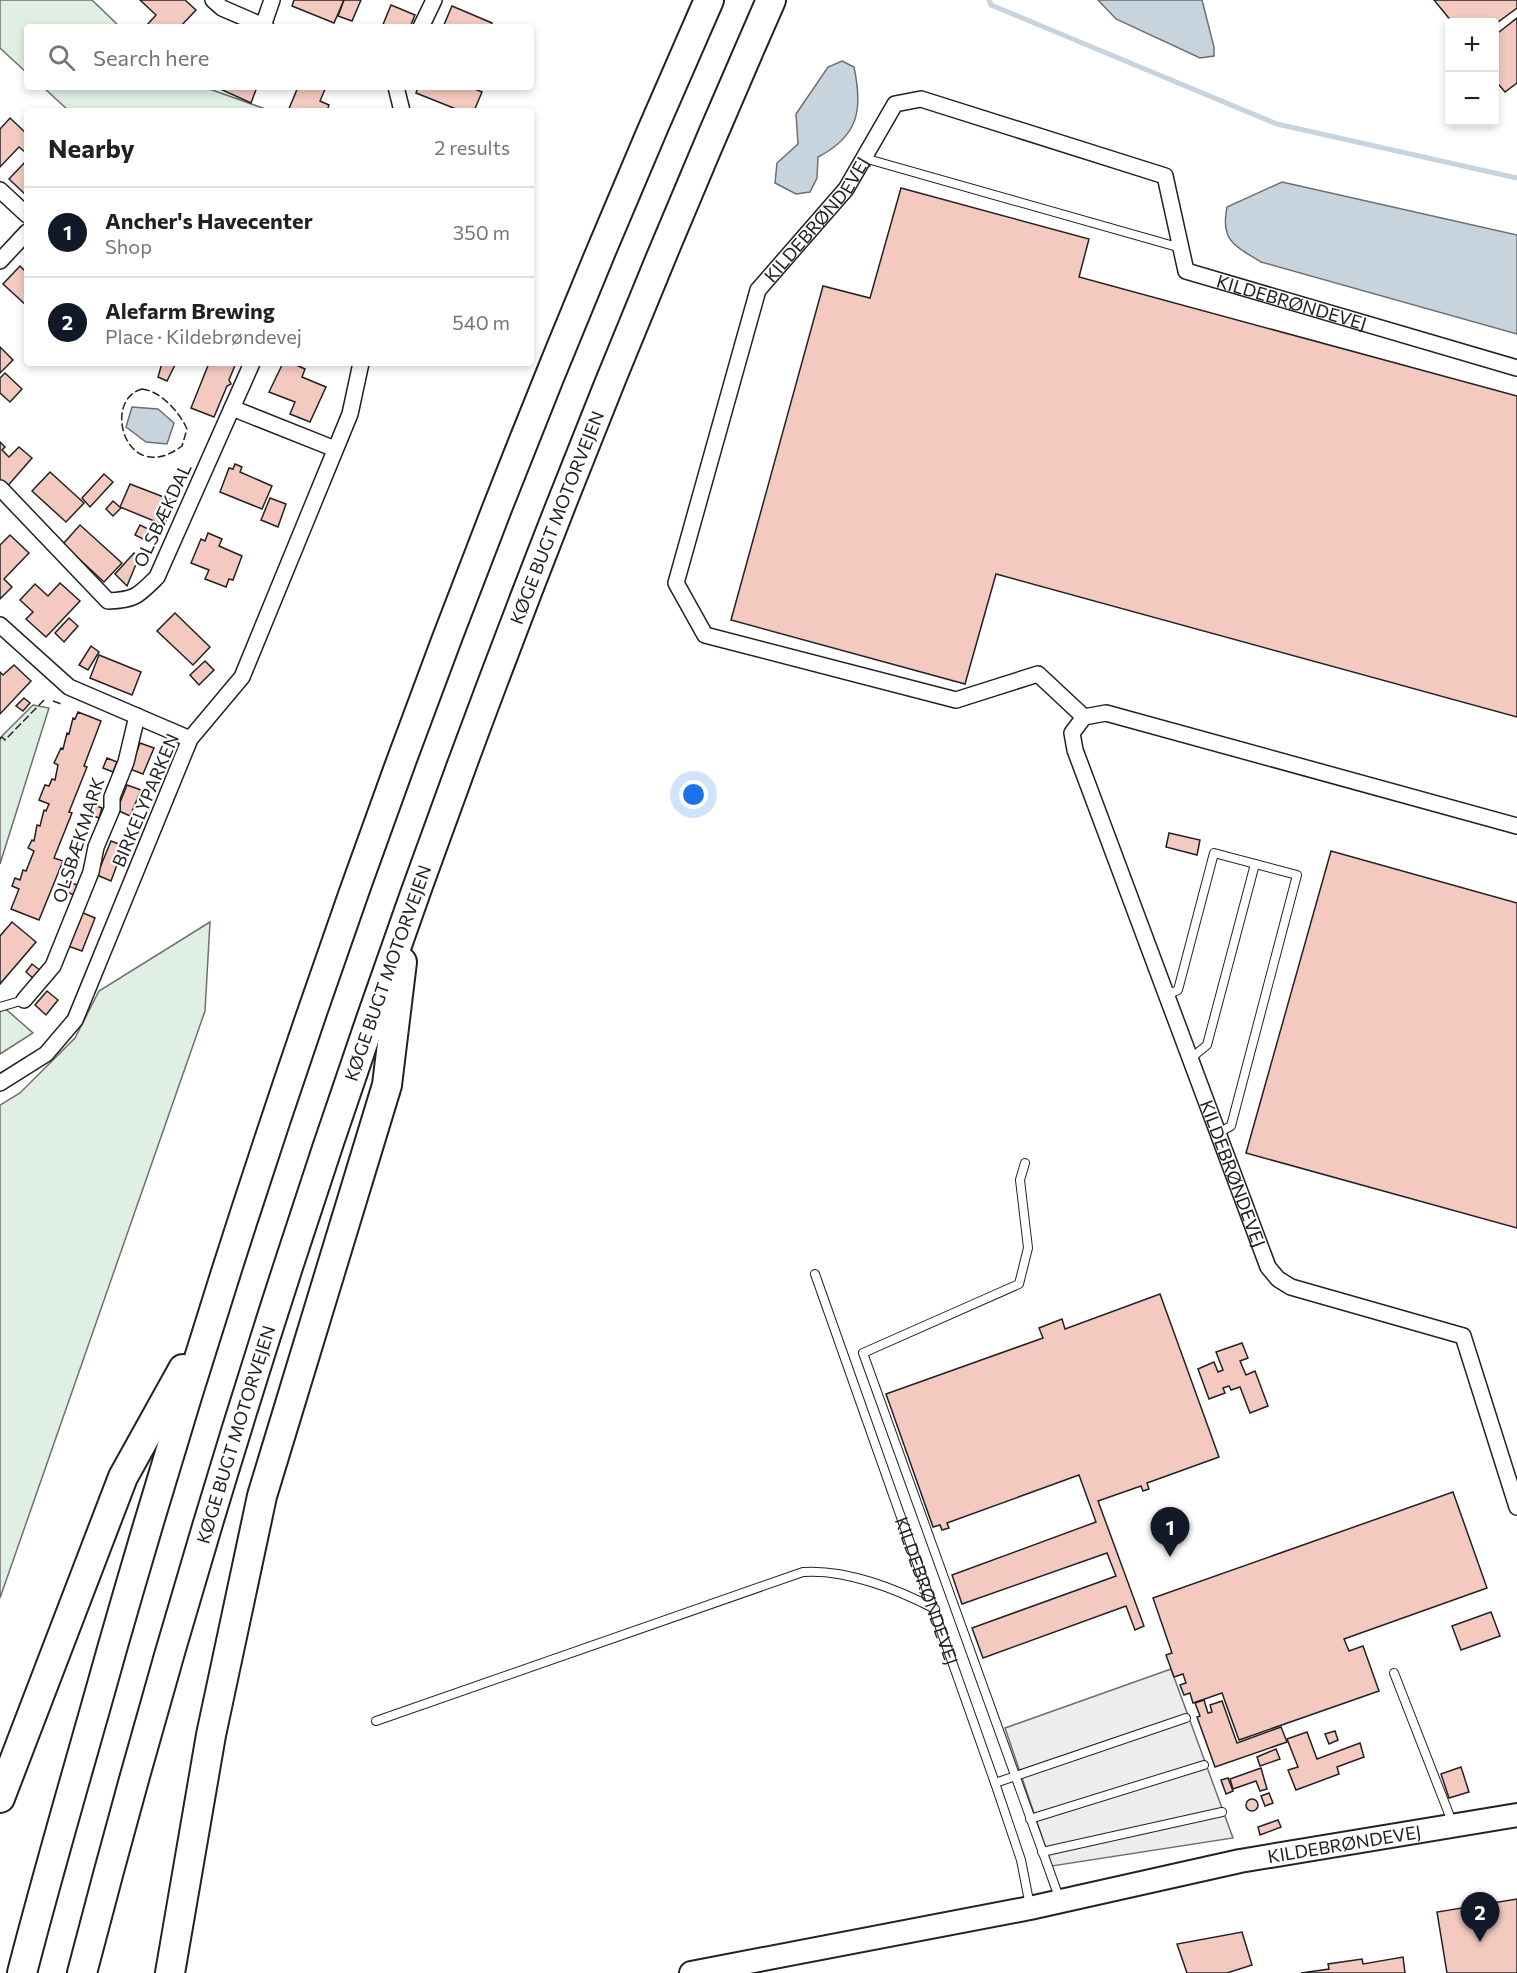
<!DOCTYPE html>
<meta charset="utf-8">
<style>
:root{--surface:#fff;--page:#f6f6f6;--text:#202124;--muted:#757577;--line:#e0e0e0;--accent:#111827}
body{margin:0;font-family:Commissioner,sans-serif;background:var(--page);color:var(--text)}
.controls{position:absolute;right:18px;top:18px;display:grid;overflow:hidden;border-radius:6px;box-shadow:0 3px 9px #0003}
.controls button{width:54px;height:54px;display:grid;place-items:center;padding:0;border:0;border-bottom:2px solid var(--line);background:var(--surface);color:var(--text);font:30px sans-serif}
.you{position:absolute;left:694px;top:795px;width:21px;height:21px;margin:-15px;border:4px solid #fff;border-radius:50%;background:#1a73e8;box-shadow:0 0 0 9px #1a73e833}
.badge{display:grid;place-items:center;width:39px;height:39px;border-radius:50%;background:var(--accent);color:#fff;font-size:20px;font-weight:700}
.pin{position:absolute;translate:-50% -50px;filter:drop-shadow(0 2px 3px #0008)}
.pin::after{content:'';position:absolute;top:32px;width:21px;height:18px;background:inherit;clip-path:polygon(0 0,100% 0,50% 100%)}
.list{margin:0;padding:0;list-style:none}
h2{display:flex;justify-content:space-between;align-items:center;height:78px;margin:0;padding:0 24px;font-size:26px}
h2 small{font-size:20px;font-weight:400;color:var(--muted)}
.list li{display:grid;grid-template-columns:39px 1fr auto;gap:18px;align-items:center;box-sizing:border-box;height:90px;padding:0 24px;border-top:2px solid var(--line)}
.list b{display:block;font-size:22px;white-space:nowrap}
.list p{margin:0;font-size:20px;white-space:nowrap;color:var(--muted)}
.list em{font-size:20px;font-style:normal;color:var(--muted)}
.icon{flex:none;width:33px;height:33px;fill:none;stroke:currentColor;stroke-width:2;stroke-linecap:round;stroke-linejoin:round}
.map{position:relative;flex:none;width:1517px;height:1973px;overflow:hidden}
.search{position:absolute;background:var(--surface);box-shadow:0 3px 9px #0003;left:24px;top:24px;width:510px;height:66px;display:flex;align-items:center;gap:15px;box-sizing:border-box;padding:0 21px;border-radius:6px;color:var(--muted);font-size:22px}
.panel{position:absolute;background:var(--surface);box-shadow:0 3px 9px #0003;left:24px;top:108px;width:510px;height:258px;border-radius:6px}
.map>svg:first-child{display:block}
.green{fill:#e0efe3;stroke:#6f6f6f;stroke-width:1.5}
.parking{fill:#ededed;stroke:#6f6f6f;stroke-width:1.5}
.water{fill:#c7d3dd;stroke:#6f6f6f;stroke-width:1.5}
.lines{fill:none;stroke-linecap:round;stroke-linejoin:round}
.stream{stroke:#c7d3dd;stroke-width:5}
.building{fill:#f3c9c0;stroke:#222;stroke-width:1.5}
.lane-casing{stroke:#222;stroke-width:10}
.street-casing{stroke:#222;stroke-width:18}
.secondary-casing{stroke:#222;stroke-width:26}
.highway-casing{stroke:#222;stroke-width:32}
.lane{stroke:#fff;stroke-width:8}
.street{stroke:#fff;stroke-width:15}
.secondary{stroke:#fff;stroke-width:22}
.highway{stroke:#fff;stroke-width:28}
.fence{stroke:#222;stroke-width:1.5;stroke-dasharray:8 3;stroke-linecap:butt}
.labels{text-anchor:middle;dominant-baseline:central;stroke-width:4.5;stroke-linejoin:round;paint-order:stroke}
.street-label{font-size:18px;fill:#222;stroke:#fff}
</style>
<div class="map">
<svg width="1517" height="1973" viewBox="0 0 1517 1973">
<rect width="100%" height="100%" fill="#fff"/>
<g class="green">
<polygon points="0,0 92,0 120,27 27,27 27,73 0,48"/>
<polygon points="43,87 204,87 271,111 69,111"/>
<polygon points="33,705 49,708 0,864 0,738"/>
<polygon points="210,922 205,1011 0,1598 0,1105 20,1093 75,1038 99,991"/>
<polygon points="0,1004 33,1033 0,1054"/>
</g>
<polygon class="parking" points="1171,1669 1233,1838 1052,1866 1005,1728"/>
<g class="water">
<polygon points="1098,0 1202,0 1214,47 1214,56 1200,58 1116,19"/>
<path d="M842 61 854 67C863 109 859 136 818 157L817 178 810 192 796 194 775 183 777 163 798 144 796 114 828 67Z"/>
<path d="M1282 182 1517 235V334L1261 262C1235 246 1220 241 1227 207Z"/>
<polygon points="132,407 158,409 174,423 167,444 146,442 126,427"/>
</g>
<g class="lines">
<polyline class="stream" points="989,0 991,5 1277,124 1517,178"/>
</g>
<g class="building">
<polygon points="140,0 185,0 196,10 180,27 148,27 146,26 156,15"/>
<polygon points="294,0 344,0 334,23 292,6"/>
<polygon points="344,0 361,0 352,21 338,16"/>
<polygon points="1434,0 1517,0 1517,8 1494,25 1494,22 1452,22"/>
<polygon points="391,5 415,15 410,27 382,27"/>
<polygon points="452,6 492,23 490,27 443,27"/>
<polygon points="1517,18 1517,83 1505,92 1494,79 1494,36"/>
<polygon points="257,87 251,103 218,88 218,87"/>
<polygon points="298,87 326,87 320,101 329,105 327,111 288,111"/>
<polygon points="418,87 470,87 482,92 474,111 461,111 416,93"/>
<polygon points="10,118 27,134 27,150 25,152 19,147 0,167 0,129"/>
<polygon points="26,161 27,163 27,196 9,179"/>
<polygon points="901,188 1089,239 1079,277 1517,396 1517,717 996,574 965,684 731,620 823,286 870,298"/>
<polygon points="20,266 27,273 27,306 3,284"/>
<polygon points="0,347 13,360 0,373"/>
<polygon points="162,363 176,363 167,381 158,377"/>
<polygon points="209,363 236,363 229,380 231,384 227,386 214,417 191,408"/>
<polygon points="283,363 292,363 305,369 302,377 326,387 310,422 290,414 295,402 269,392"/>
<polygon points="5,373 22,389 10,402 0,393 0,378"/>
<polygon points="0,442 5,447 2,450 9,457 19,447 32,458 5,489 0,485"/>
<polygon points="235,464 242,467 240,472 272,486 262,509 220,492 229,468 233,469"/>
<polygon points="50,472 84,503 66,522 32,491"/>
<polygon points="104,474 113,482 90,507 82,498"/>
<polygon points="130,484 174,501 164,525 120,507"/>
<polygon points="270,498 286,504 278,527 261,520"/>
<polygon points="113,501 121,508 113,516 106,509"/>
<polygon points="80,525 122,563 104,582 63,544"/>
<polygon points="140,525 150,530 145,540 135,535"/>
<polygon points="208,533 222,539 219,546 242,556 233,580 229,579 226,587 205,579 209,570 191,563 201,539 205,541"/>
<polygon points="10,535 29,553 4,579 12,587 0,599 0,545"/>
<polygon points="134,553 139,557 127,586 115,574"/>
<polygon points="60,583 80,601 46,637 26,619 33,612 20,600 35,584 48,596"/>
<polygon points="175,613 210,647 193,665 157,631"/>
<polygon points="69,618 78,626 64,642 55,633"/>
<polygon points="91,646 99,652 88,670 79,665"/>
<polygon points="99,655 141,672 132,695 90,678"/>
<polygon points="205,661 214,670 199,685 190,675"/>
<polygon points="14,665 31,681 0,714 0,672 3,675"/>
<polygon points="24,698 30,703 23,711 16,706"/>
<polygon points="78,712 101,721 84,766 87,767 69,812 72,813 54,858 63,861 39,920 11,909 19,889 12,886 15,878 20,880 23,870 26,871 34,851 28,848 32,840 34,841 37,825 40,826 44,810 46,811 49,804 39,800 45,785 49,786 52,779 55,780 58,765 54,763 61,748 63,749 67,733 69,734 73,718 75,719"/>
<polygon points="140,743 154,748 143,774 130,769"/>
<polygon points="107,758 117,762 113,772 103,768"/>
<polygon points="127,785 141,790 130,816 117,810"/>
<polygon points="92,804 102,808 99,818 88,814"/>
<polygon points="1169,833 1200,840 1197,855 1166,847"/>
<polygon points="111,841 124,846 111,881 97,875"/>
<polygon points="1331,851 1517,903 1517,1228 1246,1153"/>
<polygon points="67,881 77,885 74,895 64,891"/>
<polygon points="81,912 95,918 82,951 68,946"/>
<polygon points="12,922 36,942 0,984 0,936"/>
<polygon points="32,964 41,971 34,979 26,972"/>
<polygon points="47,991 58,1000 46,1015 35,1005"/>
<polygon points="1160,1294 1219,1457 1147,1483 1149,1489 1143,1491 1141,1486 1098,1501 1144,1626 1135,1630 1126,1606 983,1658 972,1628 1116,1576 1107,1553 962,1604 952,1575 1096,1522 1079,1475 947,1523 949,1528 942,1530 940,1525 933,1527 886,1394 1043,1338 1039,1328 1062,1319 1065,1329"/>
<polygon points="1242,1343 1248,1358 1240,1361 1246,1375 1255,1371 1268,1406 1250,1413 1240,1387 1231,1390 1229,1386 1223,1388 1225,1393 1209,1399 1198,1369 1214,1362 1218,1372 1223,1370 1216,1352"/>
<polygon points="1453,1492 1487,1588 1344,1639 1349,1651 1363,1646 1379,1691 1239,1740 1222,1693 1193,1703 1190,1693 1184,1695 1180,1685 1186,1683 1183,1674 1174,1677 1166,1655 1172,1653 1153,1598"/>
<polygon points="1491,1612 1500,1636 1461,1650 1452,1626"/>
<polygon points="1204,1700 1208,1713 1212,1712 1210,1705 1222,1701 1237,1743 1281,1727 1287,1742 1215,1767 1197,1717 1200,1716 1195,1703"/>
<polygon points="1335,1731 1338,1740 1329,1744 1325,1734"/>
<polygon points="1307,1732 1317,1759 1360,1743 1364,1757 1337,1767 1339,1774 1296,1790 1288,1770 1298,1767 1287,1739"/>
<polygon points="1276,1749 1280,1759 1260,1766 1257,1757"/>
<polygon points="1461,1767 1469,1792 1449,1798 1441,1774"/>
<polygon points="1261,1768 1267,1789 1260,1791 1256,1781 1233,1789 1230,1779"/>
<polygon points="1228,1778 1233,1791 1226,1794 1221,1780"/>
<polygon points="1269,1793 1273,1803 1265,1806 1261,1796"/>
<circle cx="1252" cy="1805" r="6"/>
<polygon points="1278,1820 1281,1827 1260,1835 1258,1827"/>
<polygon points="1517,1899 1517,1973 1447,1973 1437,1912"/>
<polygon points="1242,1932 1252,1965 1227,1973 1187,1973 1177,1944"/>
<polygon points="1403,1957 1405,1973 1301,1973 1329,1969 1328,1964 1362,1959 1363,1964"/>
</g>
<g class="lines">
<g class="lane-casing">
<g id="lane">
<polyline points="864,158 1181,248"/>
<polyline points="1167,995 1178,990 1214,853 1297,875 1231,1126 1218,1133"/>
<polyline points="0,1007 24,1000"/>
<polyline points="1190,1059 1207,1045 1255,864"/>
<polyline points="1025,1163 1020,1180 1028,1248 1019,1284 863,1353 1060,1900"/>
<path id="s1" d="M815 1274 995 1783 1021 1860 1030 1906"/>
<polyline points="1394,1673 1449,1814 1450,1825"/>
<path d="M376 1721 803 1572C846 1569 897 1589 935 1609"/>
<polyline points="995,1783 1186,1718"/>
<polyline points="1030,1819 1204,1765"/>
<polyline points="1042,1852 1222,1812"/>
</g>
</g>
<g class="street-casing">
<g id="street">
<polyline points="213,0 222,8 266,27"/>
<polyline points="263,26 272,0"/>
<polyline points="421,27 434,0"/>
<polyline points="396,87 402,111"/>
<polyline points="0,190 27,215"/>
<polyline points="0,261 27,232"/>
<polyline points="232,408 335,449"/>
<path d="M0 488 108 601C135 600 138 596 157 577L252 363"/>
<polyline points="0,625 69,687 190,739"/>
<path id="s2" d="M1084 717 1038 674 956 700 705 635 676 583 758 290 846 189 895 104 921 99 1165 176 1186 271 1517 368"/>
<path id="s3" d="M1517 826 1106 713 1084 717 1072 733 1075 750 1268 1267 1278 1279 1291 1287 1463 1336 1517 1507"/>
<polyline points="24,1000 53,966 91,872 96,847 112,809 112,797 126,762 137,716"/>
<polyline points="0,1083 46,1054 75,1020 190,739 242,677 350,414 361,363"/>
</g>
</g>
<g class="secondary-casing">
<g id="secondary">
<path id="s4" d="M691 1973 1030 1908 1240 1861 1517 1815"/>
</g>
</g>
<g class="highway-casing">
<g id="highway">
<polyline points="0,1798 123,1477 183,1369"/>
<path d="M22 1973C50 1864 82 1757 112 1649 273 1086 472 535 709 0"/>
<path id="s5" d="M82 1973C258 1296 490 640 771 0"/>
<polyline points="170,1973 211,1735 262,1496 387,1085 402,962"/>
</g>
</g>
<use href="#lane" class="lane"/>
<use href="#street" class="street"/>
<use href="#secondary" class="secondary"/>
<use href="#highway" class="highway"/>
<g class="fence">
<path d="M142 389C161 391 180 413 187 429L182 446C126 488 101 400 142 389Z"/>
<polyline points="53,701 61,704"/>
<polyline points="0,739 2,737 5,740 44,700"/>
</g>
</g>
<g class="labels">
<g class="street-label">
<text stroke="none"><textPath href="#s2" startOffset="864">KILDEBRØNDEVEJ</textPath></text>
<text stroke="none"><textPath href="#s2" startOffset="1494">KILDEBRØNDEVEJ</textPath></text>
<text transform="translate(162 515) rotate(-65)">OLSBÆKDAL</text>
<text stroke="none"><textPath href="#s5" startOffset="1532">KØGE BUGT MOTORVEJEN</textPath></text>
<text transform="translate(145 800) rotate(-67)">BIRKELYPARKEN</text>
<text transform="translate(78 840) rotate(-72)">OLSBÆKMARK</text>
<text stroke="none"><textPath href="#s5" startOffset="1046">KØGE BUGT MOTORVEJEN</textPath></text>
<text stroke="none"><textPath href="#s3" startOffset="938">KILDEBRØNDEVEJ</textPath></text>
<text stroke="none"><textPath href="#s5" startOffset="560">KØGE BUGT MOTORVEJEN</textPath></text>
<text stroke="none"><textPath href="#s1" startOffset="336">KILDEBRØNDEVEJ</textPath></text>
<text stroke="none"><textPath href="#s4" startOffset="666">KILDEBRØNDEVEJ</textPath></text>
</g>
</g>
</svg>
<div class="controls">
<button>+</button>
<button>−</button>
</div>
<div class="you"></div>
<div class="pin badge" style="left:1170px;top:1557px">1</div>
<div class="pin badge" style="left:1480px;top:1942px">2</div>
<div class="search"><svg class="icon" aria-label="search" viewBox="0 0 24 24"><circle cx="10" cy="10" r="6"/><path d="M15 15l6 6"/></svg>Search here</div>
<section class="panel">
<h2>Nearby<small>2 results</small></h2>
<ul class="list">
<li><span class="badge">1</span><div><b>Ancher's Havecenter</b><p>Shop</p></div><em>350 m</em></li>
<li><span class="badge">2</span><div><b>Alefarm Brewing</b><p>Place · Kildebrøndevej</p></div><em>540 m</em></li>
</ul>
</section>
</div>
